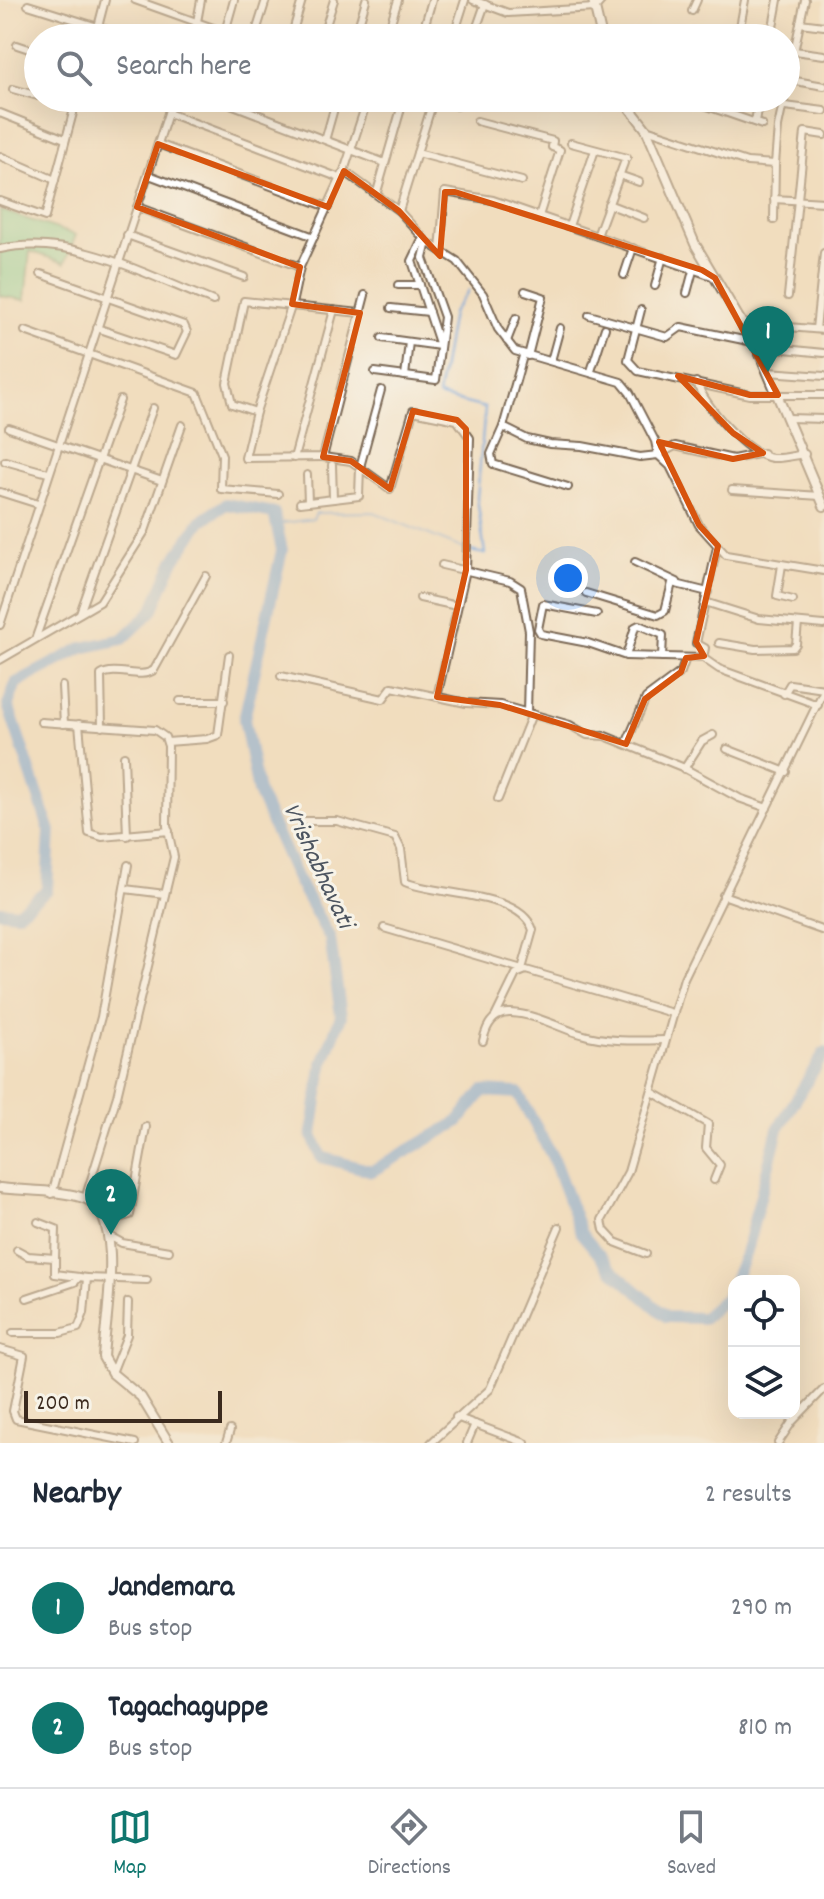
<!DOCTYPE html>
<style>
:root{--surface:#fff;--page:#f2f2f3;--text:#1f2937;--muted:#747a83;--line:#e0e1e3;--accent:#0f766e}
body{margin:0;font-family:Dekko,sans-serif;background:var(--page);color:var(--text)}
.controls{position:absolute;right:24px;bottom:24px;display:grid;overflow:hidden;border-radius:16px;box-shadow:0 8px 32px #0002}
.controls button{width:72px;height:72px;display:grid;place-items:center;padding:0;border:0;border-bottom:2px solid var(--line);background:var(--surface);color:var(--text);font:40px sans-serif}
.scale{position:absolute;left:24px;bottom:20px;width:198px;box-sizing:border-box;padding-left:8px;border:4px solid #3b2a1e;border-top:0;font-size:22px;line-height:28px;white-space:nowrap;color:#3b2a1e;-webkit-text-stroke:6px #f7f3e8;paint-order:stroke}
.you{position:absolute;left:568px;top:578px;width:28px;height:28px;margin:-20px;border:6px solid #fff;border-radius:50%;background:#1a73e8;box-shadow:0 0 0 12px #1a73e833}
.badge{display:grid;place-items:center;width:52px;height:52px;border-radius:50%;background:var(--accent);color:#fff;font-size:26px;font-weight:700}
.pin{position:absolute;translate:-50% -66px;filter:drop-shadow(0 2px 4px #0008)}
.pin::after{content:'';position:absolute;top:42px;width:28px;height:24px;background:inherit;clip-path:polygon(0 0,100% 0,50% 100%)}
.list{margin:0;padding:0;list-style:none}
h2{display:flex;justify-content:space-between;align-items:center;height:104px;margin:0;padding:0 32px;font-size:34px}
h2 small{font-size:26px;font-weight:400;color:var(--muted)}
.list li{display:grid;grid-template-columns:52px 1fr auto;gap:24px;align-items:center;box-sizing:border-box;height:120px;padding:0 32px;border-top:2px solid var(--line)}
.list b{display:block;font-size:30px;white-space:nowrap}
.list p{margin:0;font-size:26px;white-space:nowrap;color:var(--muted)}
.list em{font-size:26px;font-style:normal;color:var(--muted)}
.icon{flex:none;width:44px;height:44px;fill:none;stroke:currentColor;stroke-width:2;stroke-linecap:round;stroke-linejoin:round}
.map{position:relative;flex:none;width:824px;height:1443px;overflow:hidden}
.search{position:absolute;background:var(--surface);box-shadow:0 8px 32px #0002;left:24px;right:24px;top:24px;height:88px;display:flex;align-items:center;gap:20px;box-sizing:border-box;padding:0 28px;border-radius:44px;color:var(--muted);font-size:30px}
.sheet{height:344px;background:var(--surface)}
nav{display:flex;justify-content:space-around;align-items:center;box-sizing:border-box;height:112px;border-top:2px solid var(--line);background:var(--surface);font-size:22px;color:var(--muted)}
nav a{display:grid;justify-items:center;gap:4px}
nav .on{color:var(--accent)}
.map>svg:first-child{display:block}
.green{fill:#7cd093;stroke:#5c7d58;stroke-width:2}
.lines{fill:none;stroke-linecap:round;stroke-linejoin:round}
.stream{stroke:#6da1d9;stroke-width:2}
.river{stroke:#6da1d9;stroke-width:12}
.street-casing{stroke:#7b6956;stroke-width:10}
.secondary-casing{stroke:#7b6956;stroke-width:12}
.street{stroke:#fff;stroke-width:6}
.secondary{stroke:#fff;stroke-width:8}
.marked{fill:none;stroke:#d7540e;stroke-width:6;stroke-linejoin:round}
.labels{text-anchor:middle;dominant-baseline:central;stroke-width:6;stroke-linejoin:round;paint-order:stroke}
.water-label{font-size:26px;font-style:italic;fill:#4c545f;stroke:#f7f3e8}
</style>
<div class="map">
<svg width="824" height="1443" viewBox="0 0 824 1443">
<rect width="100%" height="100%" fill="#f7f3e8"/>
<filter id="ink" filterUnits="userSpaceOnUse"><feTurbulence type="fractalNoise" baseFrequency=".0125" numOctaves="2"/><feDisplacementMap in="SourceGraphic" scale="16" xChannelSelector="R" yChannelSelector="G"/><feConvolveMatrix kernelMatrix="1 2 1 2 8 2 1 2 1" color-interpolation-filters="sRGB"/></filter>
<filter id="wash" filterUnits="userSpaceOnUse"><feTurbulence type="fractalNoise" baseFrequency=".006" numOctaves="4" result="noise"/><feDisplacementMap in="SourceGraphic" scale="32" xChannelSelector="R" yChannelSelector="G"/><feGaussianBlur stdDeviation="1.8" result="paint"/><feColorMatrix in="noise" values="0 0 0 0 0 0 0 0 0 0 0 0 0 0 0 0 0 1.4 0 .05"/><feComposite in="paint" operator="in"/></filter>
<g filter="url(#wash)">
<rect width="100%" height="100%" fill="#f1ddbe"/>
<polygon class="green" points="0,210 76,235 65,263 30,251 25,300 0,296"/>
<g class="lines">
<g class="stream">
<polyline points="469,290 452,313 438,396 485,408 477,498 485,554 470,551"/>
<polyline points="276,524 313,519 316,513 373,512 464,549"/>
</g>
<polyline class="river" points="0,911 17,913 47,890 50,831 8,705 16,683 82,648 123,639 152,611 173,562 201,521 226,504 274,513 282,550 244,719 258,792 297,879 330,938 341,1016 322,1066 312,1135 321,1157 372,1171 458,1122 483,1091 518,1093 553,1158 581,1233 612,1270 667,1317 703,1318 726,1298 746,1252 778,1129 824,1053"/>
</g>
</g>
<g filter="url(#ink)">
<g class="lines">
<g class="street-casing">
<g id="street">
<polyline points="105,0 98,27 132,38"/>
<polyline points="135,0 241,38"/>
<polyline points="473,0 508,13 595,8 602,0"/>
<polyline points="28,5 98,27 95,38"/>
<polyline points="692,11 697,0"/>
<polyline points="800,23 824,26"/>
<polyline points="225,32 234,0"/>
<polyline points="194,38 201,0"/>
<polyline points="254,38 266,0"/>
<polyline points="291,38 302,0"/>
<polyline points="322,38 334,0"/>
<polyline points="355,38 366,0"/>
<polyline points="386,38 398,0"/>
<polyline points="421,38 432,0"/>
<polyline points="453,38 465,0"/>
<polyline points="473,38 485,4"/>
<polyline points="738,38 745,0"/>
<polyline points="771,38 778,0"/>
<polyline points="17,45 38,52"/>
<polyline points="794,51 824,55"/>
<polyline points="790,80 824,86"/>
<polyline points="13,89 38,96"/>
<polyline points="47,98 75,106"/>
<polyline points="215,98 385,163"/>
<polyline points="434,98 457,106"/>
<polyline points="647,98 648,98"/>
<polyline points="684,98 762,125"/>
<polyline points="785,106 824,111"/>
<polyline points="719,110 723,98"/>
<polyline points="0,113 65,139"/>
<polyline points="168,113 340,178"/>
<polyline points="477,121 553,141 552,147 560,150 539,216"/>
<polyline points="755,122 759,98"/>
<polyline points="646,129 747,162 775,164 778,127 805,0"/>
<polyline points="326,137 337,98"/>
<polyline points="571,143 627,158"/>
<polyline points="158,144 328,207"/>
<polyline points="417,153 522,181"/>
<polyline points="0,156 55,180"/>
<polyline points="344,171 399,211 427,242 457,261 483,294 498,329 515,351 621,382 630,393 655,441 658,455 670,466 699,525 726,555 824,571"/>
<polyline points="149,175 314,237"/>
<polyline points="619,175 639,182"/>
<polyline points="377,192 404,98"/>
<polyline points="774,199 824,202"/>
<polyline points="0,201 45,217 77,98"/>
<polyline points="608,204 644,218"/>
<polyline points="137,207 300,267"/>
<polyline points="399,211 434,98"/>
<polyline points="774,220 775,164"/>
<polyline points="569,226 595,150"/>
<polyline points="127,235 244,277"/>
<polyline points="597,236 624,163"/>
<path d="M0 249C73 233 146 275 213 301"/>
<polyline points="440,250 445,192 493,200 712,276"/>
<polyline points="41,274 184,325 187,332 176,355 97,328"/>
<polyline points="624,275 633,248"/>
<polyline points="398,285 420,285"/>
<polyline points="655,286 663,257"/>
<polyline points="525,291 543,297 528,356"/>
<polyline points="687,293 694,267"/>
<polyline points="365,295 323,457 245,458 256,412 292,304 300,267 344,171 368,98"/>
<polyline points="788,296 805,132 824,135"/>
<polyline points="391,308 429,312"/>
<polyline points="641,310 628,360 638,371 750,395 824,395"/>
<polyline points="589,315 667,337 681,327 753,342"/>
<polyline points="741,323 824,330"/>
<polyline points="816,329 824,253"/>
<polyline points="25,331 197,393 222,455 221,489 278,494"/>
<polyline points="382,338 440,346 412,261 423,238"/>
<polyline points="507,341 516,318"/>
<polyline points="755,346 824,353"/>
<polyline points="523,356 503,427 527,439 550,444 582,446 640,457 658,455 675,446 733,459 763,453"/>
<polyline points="551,361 560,328"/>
<polyline points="591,371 605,328"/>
<polyline points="375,372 436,380 444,317 423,258 427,242"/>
<polyline points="768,372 824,376"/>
<polyline points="405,376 409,342"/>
<path d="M696 382C706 406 745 454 772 458 782 459 795 455 805 454"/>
<polyline points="256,412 232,404 227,383 244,301 360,313"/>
<polyline points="788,418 824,419"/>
<polyline points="503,427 491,454 493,464 568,487"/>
<polyline points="9,428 162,481"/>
<polyline points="323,457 351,461 390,489 413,411 457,420 470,438 466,570 437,697"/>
<polyline points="294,458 334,310"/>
<polyline points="5,461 48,473"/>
<polyline points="332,465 333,499"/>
<polyline points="307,475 308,502"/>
<polyline points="732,490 820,496"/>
<polyline points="0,492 38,504"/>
<polyline points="300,503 359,496 360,467 381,390"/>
<polyline points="635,562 677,582"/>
<polyline points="442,565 510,581 521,588 529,631 527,713"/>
<polyline points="782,565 777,596 793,600"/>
<polyline points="586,593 658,615 665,611 672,583 708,592"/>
<polyline points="420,598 457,606"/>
<polyline points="705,602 759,619 824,625"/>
<polyline points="80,613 153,408"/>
<polyline points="597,614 543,604 538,629 541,634 588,643 626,656 703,658 705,648 696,643 717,547"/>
<polyline points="0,625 173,98"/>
<polyline points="36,637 120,400"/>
<polyline points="719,643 755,649 793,648 796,644 798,623"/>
<polyline points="626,656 635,627 639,625 663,635 662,657"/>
<polyline points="703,658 719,669 818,705"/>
<polyline points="0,660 100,602 145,531 182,425"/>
<polyline points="281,676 383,699 392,687 466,703 500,705 570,725 587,735 605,736 682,767 739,798 767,808"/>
<polyline points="62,686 64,724"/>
<polyline points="784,694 790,684 824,689"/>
<polyline points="180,701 224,701"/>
<polyline points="41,722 155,730 165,737 168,746 167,826 174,857 117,1096 85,1199"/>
<polyline points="79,724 89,833 102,837 169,831"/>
<path d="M102 727 101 675C117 666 139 680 154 670L206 576"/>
<polyline points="167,742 207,739 218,735 229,655"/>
<polyline points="626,744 646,698 681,672 686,658"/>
<polyline points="727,749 786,772"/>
<polyline points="124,756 127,836"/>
<polyline points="684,769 702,741 713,735"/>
<polyline points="498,799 532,714"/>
<path d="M304 821H337L395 837 401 849 405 882C436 896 520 891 533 930L522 969"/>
<polyline points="125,889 165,894"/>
<polyline points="723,895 824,931"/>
<polyline points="384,928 522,969"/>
<polyline points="495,1017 516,974 526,970 672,1013"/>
<path d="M483 1041C486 1026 493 1012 511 1013 534 1014 556 1026 577 1033 605 1042 636 1041 665 1040"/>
<polyline points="652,1092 708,1124 706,1148 720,1165 714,1180"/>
<polyline points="52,1194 101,1017 128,865"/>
<polyline points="106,1221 130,1215 146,1127"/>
<polyline points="38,1222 56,1229 55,1258"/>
<polyline points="111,1237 122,1243 169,1251"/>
<polyline points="17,1250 28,1256 55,1258 55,1274 87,1278"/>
<polyline points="646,1254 615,1242 604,1230 602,1220 628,1172 684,978 824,690"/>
<polyline points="27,1298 75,1282 79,1277"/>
<polyline points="13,1333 60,1333 78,1328 84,1313 87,1278 147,1280"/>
<polyline points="0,1349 24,1356 13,1411 16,1419 135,1443"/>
<polyline points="112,1373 127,1335 128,1302"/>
<polyline points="456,1417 525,1443"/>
<polyline points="226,1443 230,1430"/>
<polyline points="431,1443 490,1389 559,1227"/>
<polyline points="467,1443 475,1424"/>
<polyline points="778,1443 792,1422 824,1389"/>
</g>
</g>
<g class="secondary-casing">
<g id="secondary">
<polyline points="593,0 602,38"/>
<polyline points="622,98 646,129 695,244 759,352 824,506"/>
<path d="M0 1188C23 1191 65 1190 86 1199 126 1217 105 1319 103 1357L112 1373 141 1397 169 1443"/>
</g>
</g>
<use href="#street" class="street"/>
<use href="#secondary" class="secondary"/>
</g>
</g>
<path d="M0 0H824V1443H0ZM158 144 328 207 344 171 399 211 440 256 445 192H455L702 270 715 278 778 395H750L678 376 733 433 763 453 733 459 659 442 699 525 718 546 696 642 704 656 686 658 681 672 645 699 626 744 500 705 437 697 466 570V429L457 420 413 411 390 489 351 461 323 457 360 313 292 304 300 267 137 207Z" fill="#f1ddbe" fill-opacity=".55" fill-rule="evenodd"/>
<path class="marked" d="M158 144 328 207 344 171 399 211 440 256 445 192H455L702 270 715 278 778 395H750L678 376 733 433 763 453 733 459 659 442 699 525 718 546 696 642 704 656 686 658 681 672 645 699 626 744 500 705 437 697 466 570V429L457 420 413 411 390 489 351 461 323 457 360 313 292 304 300 267 137 207Z"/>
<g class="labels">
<g class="water-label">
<text transform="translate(317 866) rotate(65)">Vrishabhavati</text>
</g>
</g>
</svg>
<div class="controls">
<button><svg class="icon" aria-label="locate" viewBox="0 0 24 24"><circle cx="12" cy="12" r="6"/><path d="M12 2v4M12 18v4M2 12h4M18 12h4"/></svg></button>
<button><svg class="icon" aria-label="layers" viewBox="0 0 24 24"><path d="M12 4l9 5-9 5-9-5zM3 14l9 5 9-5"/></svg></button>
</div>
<div class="scale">200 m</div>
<div class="you"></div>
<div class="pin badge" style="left:768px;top:372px">1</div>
<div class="pin badge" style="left:111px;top:1235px">2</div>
<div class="search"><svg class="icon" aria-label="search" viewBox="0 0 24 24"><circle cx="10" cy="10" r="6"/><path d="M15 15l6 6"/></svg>Search here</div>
</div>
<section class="sheet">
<h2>Nearby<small>2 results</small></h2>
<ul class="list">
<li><span class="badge">1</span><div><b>Jandemara</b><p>Bus stop</p></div><em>290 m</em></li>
<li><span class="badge">2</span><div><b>Tagachaguppe</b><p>Bus stop</p></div><em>810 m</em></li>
</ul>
</section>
<nav>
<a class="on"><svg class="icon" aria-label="map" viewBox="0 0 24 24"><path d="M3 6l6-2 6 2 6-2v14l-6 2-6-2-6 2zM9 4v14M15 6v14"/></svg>Map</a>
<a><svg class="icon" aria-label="directions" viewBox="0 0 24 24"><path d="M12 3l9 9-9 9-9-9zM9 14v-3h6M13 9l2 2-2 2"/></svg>Directions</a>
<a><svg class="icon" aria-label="saved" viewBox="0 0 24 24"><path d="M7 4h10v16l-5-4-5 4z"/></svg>Saved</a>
</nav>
